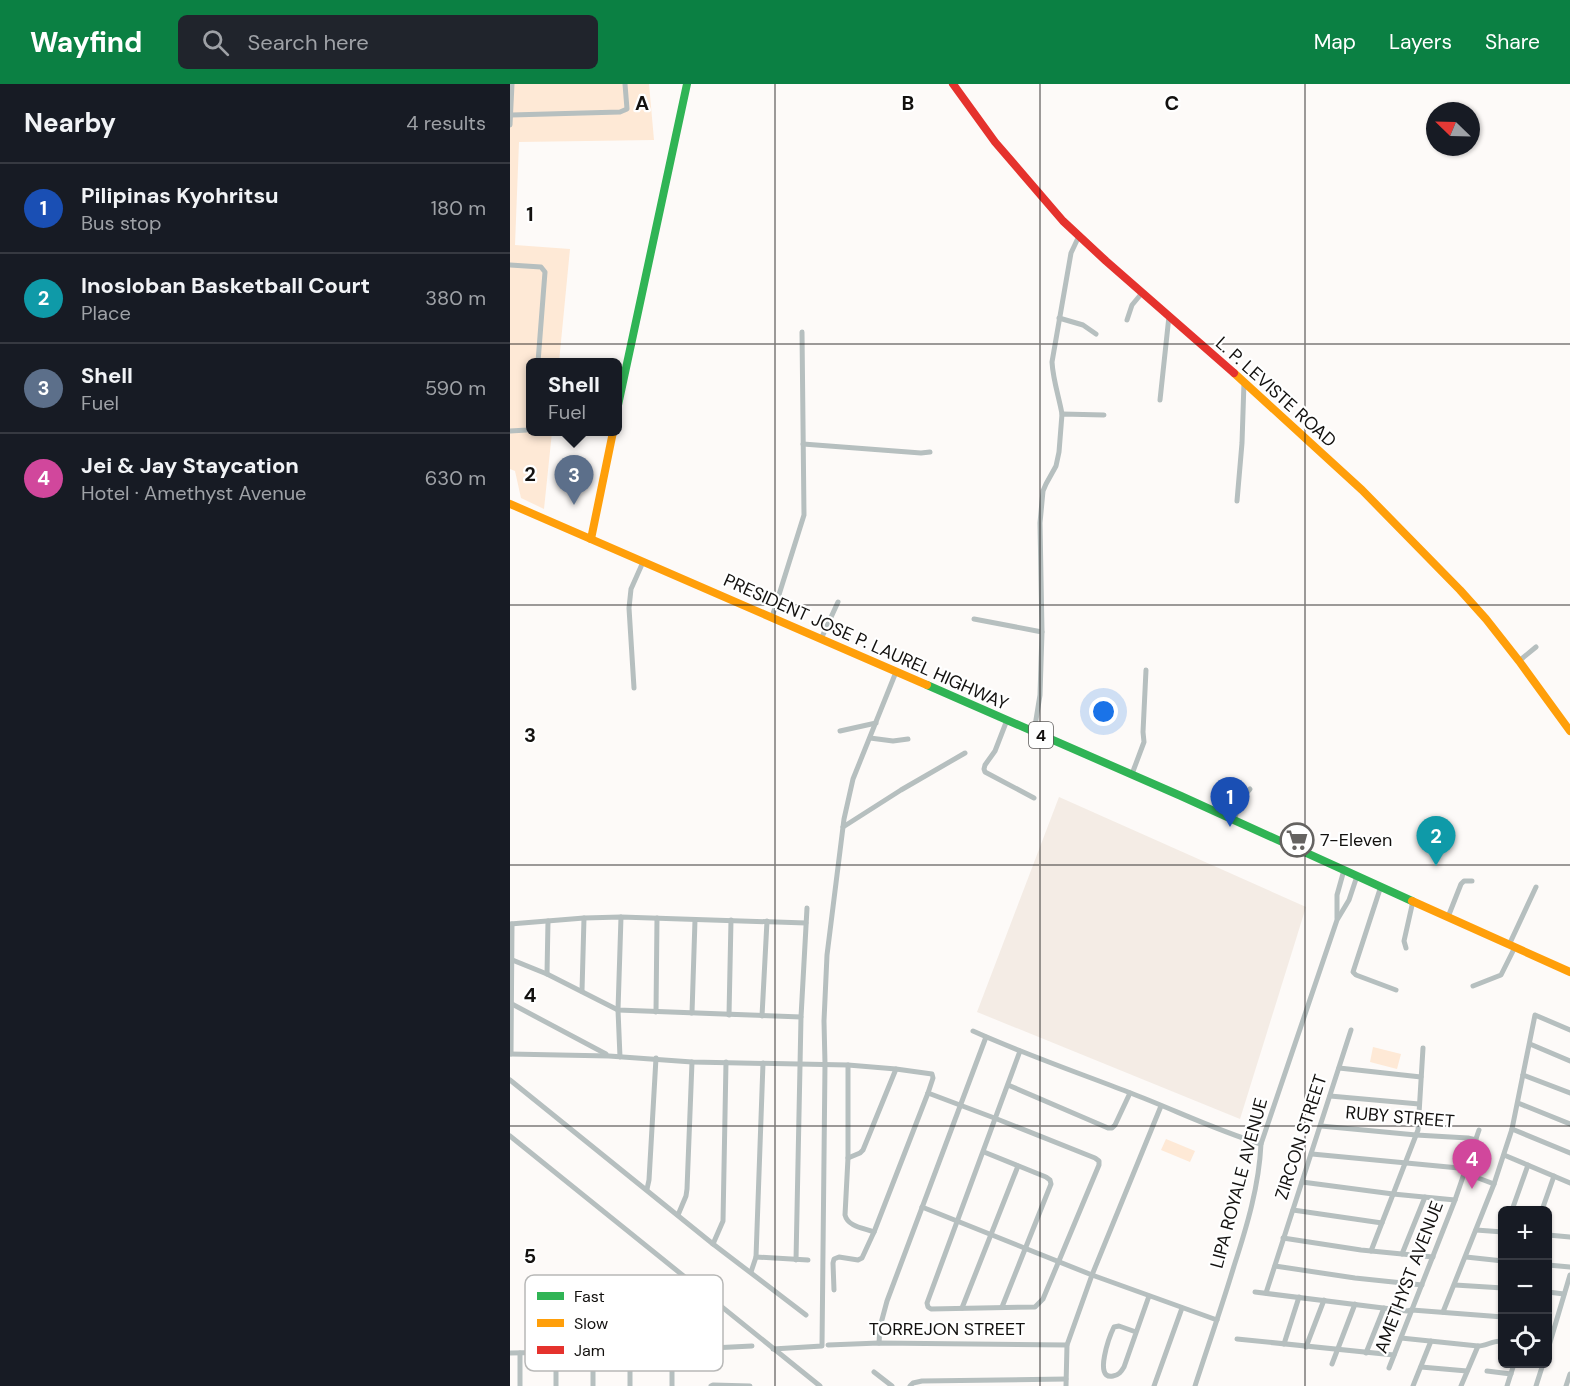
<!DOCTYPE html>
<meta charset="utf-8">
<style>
:root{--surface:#171b24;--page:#20242c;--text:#f1f3f6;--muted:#9ea1a6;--line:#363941;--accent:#0b8043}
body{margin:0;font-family:"DM Sans",sans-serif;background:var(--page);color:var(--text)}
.controls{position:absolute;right:18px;bottom:18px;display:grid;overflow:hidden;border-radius:9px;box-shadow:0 2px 4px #0004}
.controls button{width:54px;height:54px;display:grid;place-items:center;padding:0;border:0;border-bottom:2px solid var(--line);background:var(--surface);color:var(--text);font:30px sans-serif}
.compass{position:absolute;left:916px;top:18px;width:54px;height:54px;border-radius:50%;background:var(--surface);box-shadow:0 2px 4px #0004;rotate:293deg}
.you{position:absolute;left:594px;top:628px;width:21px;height:21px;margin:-15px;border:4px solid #fff;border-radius:50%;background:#1a73e8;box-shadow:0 0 0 9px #1a73e833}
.badge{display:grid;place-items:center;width:39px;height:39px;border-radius:50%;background:var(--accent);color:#fff;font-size:20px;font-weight:700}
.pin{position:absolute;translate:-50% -50px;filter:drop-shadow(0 2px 3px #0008)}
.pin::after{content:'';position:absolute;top:32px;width:21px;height:18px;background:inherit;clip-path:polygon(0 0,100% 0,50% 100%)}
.popup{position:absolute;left:16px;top:274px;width:96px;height:78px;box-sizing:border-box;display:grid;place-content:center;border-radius:9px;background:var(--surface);filter:drop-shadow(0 2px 4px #0005);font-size:20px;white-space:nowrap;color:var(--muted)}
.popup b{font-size:22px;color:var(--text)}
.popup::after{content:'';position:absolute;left:50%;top:100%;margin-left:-12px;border:12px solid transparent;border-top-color:var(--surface)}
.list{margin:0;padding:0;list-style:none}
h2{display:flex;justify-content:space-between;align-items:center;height:78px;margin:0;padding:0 24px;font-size:26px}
h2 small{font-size:20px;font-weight:400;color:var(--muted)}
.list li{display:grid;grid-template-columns:39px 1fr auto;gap:18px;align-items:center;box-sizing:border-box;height:90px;padding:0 24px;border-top:2px solid var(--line)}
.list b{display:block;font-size:22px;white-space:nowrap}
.list p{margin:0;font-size:20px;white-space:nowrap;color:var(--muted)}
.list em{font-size:20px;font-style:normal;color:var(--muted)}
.icon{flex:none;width:33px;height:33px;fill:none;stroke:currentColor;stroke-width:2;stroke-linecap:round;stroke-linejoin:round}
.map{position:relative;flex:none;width:1060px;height:1302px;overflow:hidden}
header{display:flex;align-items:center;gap:36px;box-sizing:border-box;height:84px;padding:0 30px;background:var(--accent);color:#fff}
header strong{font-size:28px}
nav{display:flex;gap:33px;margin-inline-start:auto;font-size:21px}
.search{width:420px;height:54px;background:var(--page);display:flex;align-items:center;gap:15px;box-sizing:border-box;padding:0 21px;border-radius:9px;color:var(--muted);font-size:22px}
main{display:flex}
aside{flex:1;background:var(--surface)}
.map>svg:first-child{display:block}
.built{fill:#f4ece5}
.green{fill:#fee9d6}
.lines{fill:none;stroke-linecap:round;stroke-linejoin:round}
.street{stroke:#b6bfbf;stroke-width:5}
.fast{stroke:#30b455;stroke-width:8}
.slow{stroke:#ff9f0a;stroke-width:8}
.jam{stroke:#e5322d;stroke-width:8}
.grid{fill:none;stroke:#13110f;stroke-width:1.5;stroke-opacity:0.55}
.labels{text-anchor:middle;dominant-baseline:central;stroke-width:4.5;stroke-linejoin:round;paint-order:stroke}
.shield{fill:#fff;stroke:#5a5857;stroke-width:1.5}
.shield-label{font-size:16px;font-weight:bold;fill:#13110f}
.street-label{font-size:18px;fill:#13110f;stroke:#fff}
.poi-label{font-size:18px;fill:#13110f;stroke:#fff;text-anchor:start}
.key{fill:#fff;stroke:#b8b8b7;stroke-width:1.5}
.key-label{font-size:16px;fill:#13110f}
.grid-label{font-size:20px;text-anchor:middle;font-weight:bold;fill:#13110f;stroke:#fff;stroke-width:4.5;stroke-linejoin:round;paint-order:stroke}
</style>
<header>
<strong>Wayfind</strong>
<div class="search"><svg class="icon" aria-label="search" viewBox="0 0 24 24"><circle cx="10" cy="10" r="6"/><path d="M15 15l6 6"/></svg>Search here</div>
<nav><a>Map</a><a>Layers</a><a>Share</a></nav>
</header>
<main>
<aside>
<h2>Nearby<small>4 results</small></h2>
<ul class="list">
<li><span class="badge" style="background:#1a4fb4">1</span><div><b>Pilipinas Kyohritsu</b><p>Bus stop</p></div><em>180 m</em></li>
<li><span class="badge" style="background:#0f9aa8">2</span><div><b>Inosloban Basketball Court</b><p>Place</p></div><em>380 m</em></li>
<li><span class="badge" style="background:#5c6f8a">3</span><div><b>Shell</b><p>Fuel</p></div><em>590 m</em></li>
<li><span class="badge" style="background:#d1479c">4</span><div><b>Jei &amp; Jay Staycation</b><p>Hotel · Amethyst Avenue</p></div><em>630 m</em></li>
</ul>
</aside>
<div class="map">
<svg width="1060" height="1302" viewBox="0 0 1060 1302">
<rect width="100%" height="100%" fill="#fdfaf8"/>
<polygon class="built" points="549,713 796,823 730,1035 467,928"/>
<g class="green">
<polygon points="0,0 139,0 144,56 9,58 5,161 60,165 49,278 20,278 20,348 42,348 34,425 11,414 5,387 0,385"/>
<polygon points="863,963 891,970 887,985 860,978"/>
<polygon points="656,1055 685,1067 680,1078 651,1066"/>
</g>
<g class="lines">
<g class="street">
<polyline points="1,31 110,28 117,25 115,0"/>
<polyline points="0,41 2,0"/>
<polyline points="0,181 31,183 35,188 28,278"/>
<polyline points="549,234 573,241 586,250"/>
<polyline points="617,236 622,221 632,209"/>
<polyline points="650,316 659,232"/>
<path d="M552 330C549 313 543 296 542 278L561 169 569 152"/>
<polyline points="0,347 17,346 19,345 20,340"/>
<polyline points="293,360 411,369 420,368"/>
<polyline points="727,417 732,359 734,298"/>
<polyline points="262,533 294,431 292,248"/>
<polyline points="464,535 532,548 530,611 524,648"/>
<polyline points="532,548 530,439 533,407 536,400 546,382 549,368 552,330 594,331"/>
<polyline points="311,555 328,518"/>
<polyline points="1009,577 1026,563"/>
<polyline points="124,604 119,524 121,505 133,478"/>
<polyline points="497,636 485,667 475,681 474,685 475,688 524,714"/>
<polyline points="330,647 366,639"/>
<polyline points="360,654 383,657 398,655"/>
<polyline points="622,690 634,658 633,648 636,586"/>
<polyline points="724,736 732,714 740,705"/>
<polyline points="333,743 391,706 455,669"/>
<polyline points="871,802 843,888 846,891 886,906"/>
<polyline points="938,833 951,800 954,797 962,797"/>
<polyline points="827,834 827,811 834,786"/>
<polyline points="0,840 74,834 111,833 296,839"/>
<polyline points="999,861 1026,803"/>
<polyline points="896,864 894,857 903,817"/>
<polyline points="0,875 37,890 108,926 291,933"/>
<polyline points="37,890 38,837"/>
<polyline points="963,902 991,891 1005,863"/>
<polyline points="72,907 74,834"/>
<polyline points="0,919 96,970"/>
<polyline points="146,928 147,834"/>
<polyline points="182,929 185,836"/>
<polyline points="219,931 221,836"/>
<polyline points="252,932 257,837"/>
<path d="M463 947C514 970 566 988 618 1008 663 1025 705 1046 751 1060"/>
<polyline points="1020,960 1060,977"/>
<polyline points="0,970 99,972 182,978 338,981 386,985 422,990 423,994 418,1009 364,1148 352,1174 348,1176 329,1173 324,1175 323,1179 324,1206"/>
<polyline points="1,970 2,840"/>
<polyline points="110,973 108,926 111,833"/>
<path d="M338 981V1074L335 1131C338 1143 354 1144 364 1148"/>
<polyline points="829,984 911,993"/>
<polyline points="1013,991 1060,1009"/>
<polyline points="0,996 203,1160 296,1231"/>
<polyline points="498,1001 598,1044 602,1044 605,1041 620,1009"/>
<polyline points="418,1009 487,1035 585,1074 589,1077 589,1081 533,1215 525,1223 421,1225 418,1223 417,1219 510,967"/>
<polyline points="820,1012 909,1020"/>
<polyline points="1008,1019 1060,1040"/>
<polyline points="811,1042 906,1051 958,1054 966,1056"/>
<polyline points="1002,1045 1060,1069"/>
<polyline points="0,1052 310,1302"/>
<polyline points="474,1068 536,1093 540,1096 541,1100 492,1223"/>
<polyline points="802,1070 949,1084 956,1086"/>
<polyline points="994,1071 1060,1099"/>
<polyline points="338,1074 350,1069 353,1066 386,985"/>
<polyline points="955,1089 984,1100"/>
<polyline points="792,1098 883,1110 945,1116"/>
<polyline points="137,1105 139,1096 146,974"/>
<polyline points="412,1123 582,1191 707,1236"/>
<polyline points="783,1126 872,1139"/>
<polyline points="1002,1126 1018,1081"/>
<polyline points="1032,1126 1044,1092"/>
<polyline points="168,1131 176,1112 177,1105 182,978"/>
<polyline points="966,1146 993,1148"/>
<polyline points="1038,1151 1060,1153"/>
<polyline points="773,1154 851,1166 923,1173"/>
<polyline points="203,1160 213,1137 216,978"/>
<polyline points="861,1167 908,1046 913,964"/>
<polyline points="892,1170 915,1113"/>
<polyline points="246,1173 298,1176"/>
<polyline points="956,1173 993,1177"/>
<polyline points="286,1176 291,933 297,824"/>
<polyline points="1038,1181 1060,1183"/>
<polyline points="765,1182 845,1194 912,1201"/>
<polyline points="241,1188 246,1173 253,979"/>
<polyline points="945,1201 993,1204"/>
<polyline points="745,1208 897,1227 902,1226 993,1233"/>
<polyline points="1038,1208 1054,1210"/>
<polyline points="756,1209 841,946"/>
<polyline points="452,1224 508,1082"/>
<polyline points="933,1228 984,1100 1002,1045 1025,931 1060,946"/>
<path d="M626 1248 609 1242 604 1243C600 1251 583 1296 603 1292 609 1291 611 1288 614 1283L639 1212"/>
<path d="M891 1254 968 1262C977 1262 983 1256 993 1257"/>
<polyline points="727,1255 884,1271"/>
<polyline points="369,1259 370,1243 377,1217 476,953"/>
<polyline points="774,1260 789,1213"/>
<polyline points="318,1261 369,1259 557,1261"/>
<polyline points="796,1263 814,1216"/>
<polyline points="263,1265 312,1262 315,980 314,937 317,871 334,735 343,695 386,588"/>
<polyline points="1038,1265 1060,1191"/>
<polyline points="162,1266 162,1302"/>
<polyline points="120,1267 120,1302"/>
<polyline points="46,1268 46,1302"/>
<polyline points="0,1269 162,1266 242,1262"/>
<polyline points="856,1269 874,1224"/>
<polyline points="822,1280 845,1220"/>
<polyline points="911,1283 957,1287"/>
<polyline points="879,1284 945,1116 969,1046"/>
<polyline points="977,1287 1001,1290"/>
<polyline points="364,1288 382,1302"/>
<polyline points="10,1302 10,1269"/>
<polyline points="83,1302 83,1268"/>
<polyline points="201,1302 203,1301 240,1302"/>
<polyline points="400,1302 403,1299 412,1297 556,1295"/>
<polyline points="556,1302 557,1261 582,1191 651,1022"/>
<polyline points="644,1302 672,1224"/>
<path d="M685 1302C698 1262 712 1222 724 1182 737 1142 749 1102 751 1060L827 836 839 816 847 792"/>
<polyline points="903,1302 921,1257"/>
<polyline points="951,1302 968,1262"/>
<polyline points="997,1302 1004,1280"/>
<polyline points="1026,1302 1033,1280"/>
<polyline points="1056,1302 1060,1290"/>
</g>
<g class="fast">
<polyline points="107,326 177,0"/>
<polyline points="417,601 671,712 902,817"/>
</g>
<g class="slow">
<polyline points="724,289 852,406 950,506 976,535 1009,577 1060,647"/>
<polyline points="0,420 417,601"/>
<polyline points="81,455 103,348"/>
<polyline points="902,817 1060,888"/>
</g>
<polyline class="jam" points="443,0 485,58 553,137 596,177 724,289"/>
</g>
<path class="grid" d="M265 0V1302M530 0V1302M795 0V1302M0 260H1060M0 521H1060M0 781H1060M0 1042H1060"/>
<defs>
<g id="supermarket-ring" transform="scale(1.725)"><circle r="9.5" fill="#fff" stroke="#656361" stroke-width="1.5"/><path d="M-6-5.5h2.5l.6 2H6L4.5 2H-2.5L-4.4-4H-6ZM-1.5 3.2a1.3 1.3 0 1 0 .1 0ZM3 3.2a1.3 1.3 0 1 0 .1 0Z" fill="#656361"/></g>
</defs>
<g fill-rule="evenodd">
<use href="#supermarket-ring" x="787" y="756"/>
</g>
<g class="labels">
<rect class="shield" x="519" y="638" width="24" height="26" rx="4.5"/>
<g class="shield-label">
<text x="531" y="651">4</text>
</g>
<g class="street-label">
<text transform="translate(766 308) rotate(42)">L. P. LEVISTE ROAD</text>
<text transform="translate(356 558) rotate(24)">PRESIDENT JOSE P. LAUREL HIGHWAY</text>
<text transform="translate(890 1033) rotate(5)">RUBY STREET</text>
<text transform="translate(791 1053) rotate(-72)">ZIRCON STREET</text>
<text transform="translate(729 1099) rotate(-75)">LIPA ROYALE AVENUE</text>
<text transform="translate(899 1193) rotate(-69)">AMETHYST AVENUE</text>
<text x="437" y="1245">TORREJON STREET</text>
</g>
<g class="poi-label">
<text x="810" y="756">7-Eleven</text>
</g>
</g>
<rect x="15" y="1191" width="198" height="96" rx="9" class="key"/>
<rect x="27" y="1208" width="27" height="8" fill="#30b455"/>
<rect x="27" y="1235" width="27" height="8" fill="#ff9f0a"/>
<rect x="27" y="1262" width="27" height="8" fill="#e5322d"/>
<g class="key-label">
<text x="64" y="1218">Fast</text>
<text x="64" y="1245">Slow</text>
<text x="64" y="1272">Jam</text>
</g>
<g class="grid-label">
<text x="132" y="26">A</text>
<text x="398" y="26">B</text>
<text x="662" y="26">C</text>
<text x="20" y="137">1</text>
<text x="20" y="397">2</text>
<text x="20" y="658">3</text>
<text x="20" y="918">4</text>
<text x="20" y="1179">5</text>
</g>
</svg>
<div class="controls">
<button>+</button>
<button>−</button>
<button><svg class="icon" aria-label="locate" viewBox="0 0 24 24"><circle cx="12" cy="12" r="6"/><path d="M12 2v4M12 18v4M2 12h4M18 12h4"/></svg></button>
</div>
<svg class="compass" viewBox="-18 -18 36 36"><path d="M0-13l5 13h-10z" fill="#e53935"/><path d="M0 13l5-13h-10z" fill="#9ea1a6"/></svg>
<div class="you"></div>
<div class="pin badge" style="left:720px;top:743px;background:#1a4fb4">1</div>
<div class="pin badge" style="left:926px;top:782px;background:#0f9aa8">2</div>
<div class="pin badge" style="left:64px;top:421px;background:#5c6f8a">3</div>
<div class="popup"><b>Shell</b>Fuel</div>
<div class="pin badge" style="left:962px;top:1105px;background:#d1479c">4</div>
</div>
</main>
